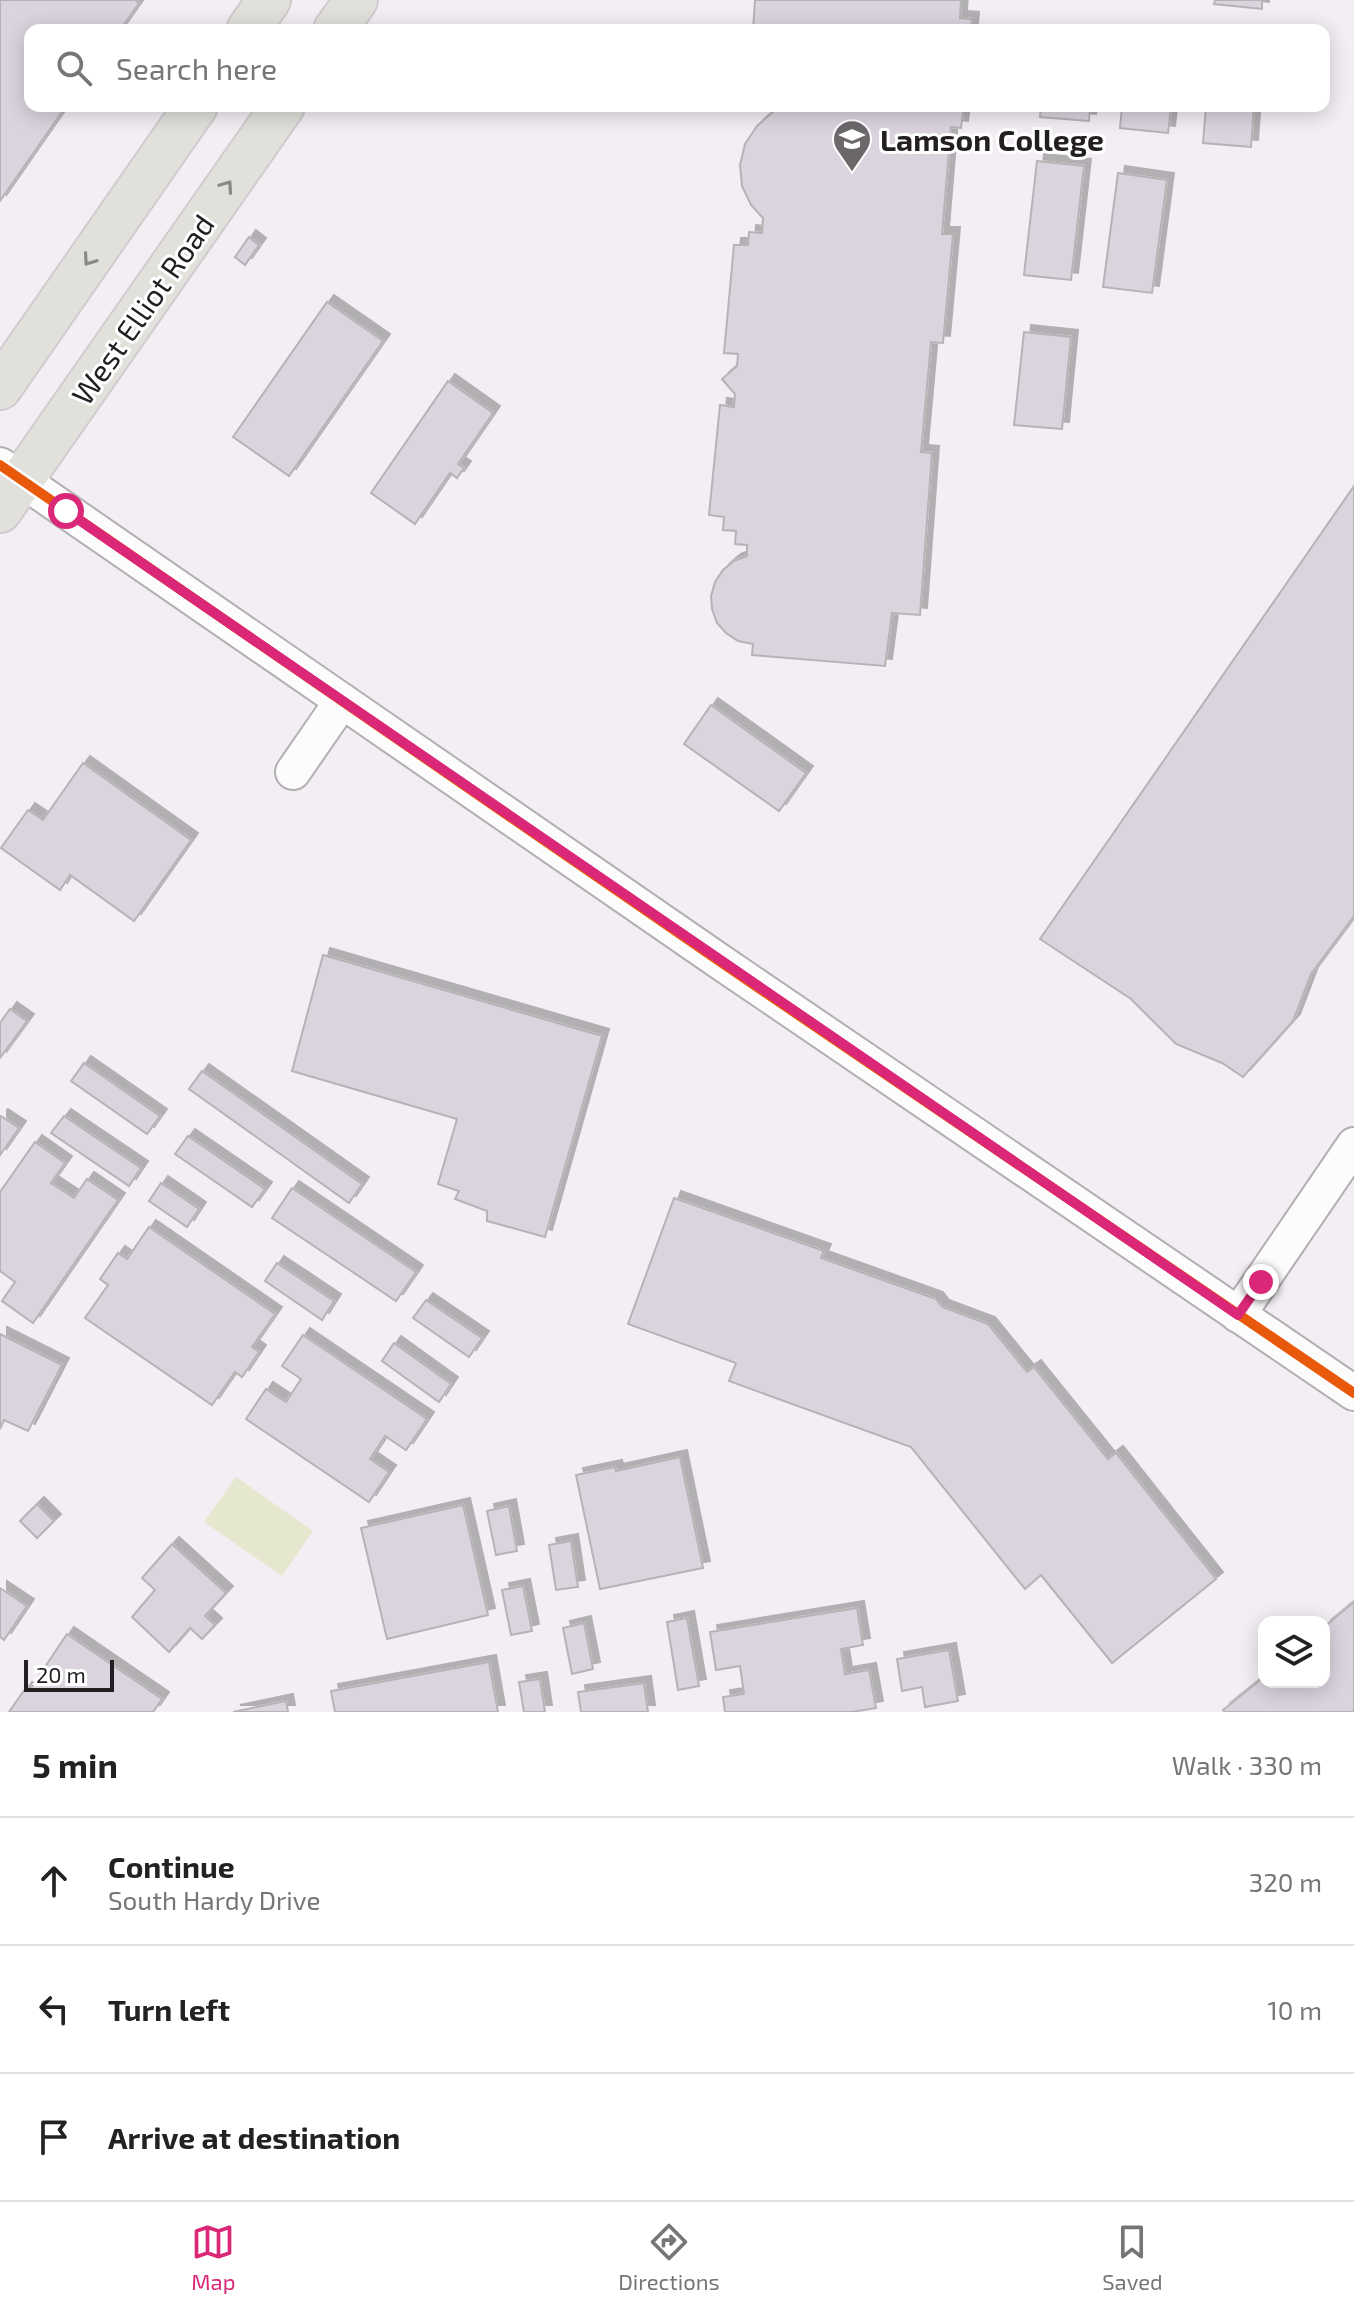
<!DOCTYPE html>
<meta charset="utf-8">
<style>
:root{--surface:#fff;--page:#f2f2f2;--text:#222;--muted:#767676;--line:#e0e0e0;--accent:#db2777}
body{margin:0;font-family:"Exo 2",sans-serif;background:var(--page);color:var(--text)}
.controls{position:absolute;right:24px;bottom:24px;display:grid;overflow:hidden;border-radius:16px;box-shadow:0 4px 20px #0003}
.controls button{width:72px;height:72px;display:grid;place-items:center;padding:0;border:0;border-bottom:2px solid var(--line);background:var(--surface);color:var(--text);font:40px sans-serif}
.scale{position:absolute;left:24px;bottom:20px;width:90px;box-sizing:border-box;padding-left:8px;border:4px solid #221e22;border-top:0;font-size:22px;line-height:28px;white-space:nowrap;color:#221e22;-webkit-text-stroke:6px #fff;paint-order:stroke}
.stop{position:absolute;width:24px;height:24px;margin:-18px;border:6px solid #db2777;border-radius:50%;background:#fff}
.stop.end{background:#db2777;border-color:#fff;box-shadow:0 2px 8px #0008}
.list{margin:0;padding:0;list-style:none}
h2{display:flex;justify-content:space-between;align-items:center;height:104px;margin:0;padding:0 32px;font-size:34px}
h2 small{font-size:26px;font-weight:400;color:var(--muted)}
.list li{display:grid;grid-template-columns:52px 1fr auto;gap:24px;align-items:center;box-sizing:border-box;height:128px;padding:0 32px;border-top:2px solid var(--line)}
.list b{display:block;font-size:30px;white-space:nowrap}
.list p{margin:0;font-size:26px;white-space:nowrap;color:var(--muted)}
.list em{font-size:26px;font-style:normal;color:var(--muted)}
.icon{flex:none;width:44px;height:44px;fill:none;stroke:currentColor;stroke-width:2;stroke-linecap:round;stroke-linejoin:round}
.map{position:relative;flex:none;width:1354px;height:1712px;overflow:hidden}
.search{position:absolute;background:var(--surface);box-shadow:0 4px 20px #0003;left:24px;right:24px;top:24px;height:88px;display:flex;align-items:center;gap:20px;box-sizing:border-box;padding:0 28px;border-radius:16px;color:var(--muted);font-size:30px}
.sheet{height:488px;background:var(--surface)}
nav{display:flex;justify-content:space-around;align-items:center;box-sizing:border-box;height:112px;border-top:2px solid var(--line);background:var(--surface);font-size:22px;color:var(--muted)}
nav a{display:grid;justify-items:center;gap:4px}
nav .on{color:var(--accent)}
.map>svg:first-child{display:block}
.green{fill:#e6e7cf}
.building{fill:#dbd4df;stroke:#b6b3b7;stroke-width:2;filter:url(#shadow)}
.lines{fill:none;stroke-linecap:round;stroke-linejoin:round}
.minor-casing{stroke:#b2aeb2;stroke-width:38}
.major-casing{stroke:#cfcccf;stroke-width:46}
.minor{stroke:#fdfcfd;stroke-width:34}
.major{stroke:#e1e0db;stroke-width:42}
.cycleway-casing{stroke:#fff;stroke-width:15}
.cycleway{stroke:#e8590c;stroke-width:10}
.oneway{stroke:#8b8988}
.route{stroke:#db2777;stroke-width:10}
.labels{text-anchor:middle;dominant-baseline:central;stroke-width:6;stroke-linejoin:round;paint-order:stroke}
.poi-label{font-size:30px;font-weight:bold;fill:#221e22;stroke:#fff;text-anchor:start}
.street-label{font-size:30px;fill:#221e22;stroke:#fff}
</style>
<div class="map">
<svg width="1354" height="1712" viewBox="0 0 1354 1712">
<defs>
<filter id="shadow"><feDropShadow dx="7" dy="-7" stdDeviation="0" flood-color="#0004"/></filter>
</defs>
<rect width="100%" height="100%" fill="#f3eef3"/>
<polygon class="green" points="236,1477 313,1531 282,1576 204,1522"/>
<g class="building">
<polygon points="0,0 135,0 139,3 120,30 30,30 30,106 66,106 0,201"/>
<polygon points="755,0 961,0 960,18 972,19 971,30 753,30"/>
<polygon points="1215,0 1262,0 1262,9 1214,4"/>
<polygon points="773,106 964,106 961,128 951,127 942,234 953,234 943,343 931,342 921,452 932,453 920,615 892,613 885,666 752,655 753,644 738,641 726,633 717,623 712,609 711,596 715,582 723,570 734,561 747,556 747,545 735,544 736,531 723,530 724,517 709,515 720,405 734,407 735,394 722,379 737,366 738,354 724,353 734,245 748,245 749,232 762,233 763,218 751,205 742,186 740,165 745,144 757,126 773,112"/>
<polygon points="1041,106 1090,106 1089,121 1040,117"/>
<polygon points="1122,106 1171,106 1168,133 1120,128"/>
<polygon points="1206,106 1254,106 1251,147 1203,143"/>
<polygon points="1037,161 1084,166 1071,280 1024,275"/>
<polygon points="1118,173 1167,180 1152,293 1103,287"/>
<polygon points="249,237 259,245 245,265 235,257"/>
<polygon points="327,302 383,341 289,476 233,437"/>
<polygon points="1024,332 1071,337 1062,429 1014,425"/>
<polygon points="448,381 493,413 458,464 464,468 457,478 450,473 415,524 371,493"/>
<polygon points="1354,486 1354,916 1311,974 1293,1021 1243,1077 1222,1063 1176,1044 1131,999 1040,939"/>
<polygon points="711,705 806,773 779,811 684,744"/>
<polygon points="83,763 191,840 134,921 70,875 60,890 1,848 28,810 43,820"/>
<polygon points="323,955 602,1036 545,1237 487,1221 487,1211 455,1199 459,1191 438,1184 457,1119 292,1071"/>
<polygon points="10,1009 27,1021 0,1058 0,1023"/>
<polygon points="84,1063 160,1116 147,1134 71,1081"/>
<polygon points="202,1071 362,1184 349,1203 189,1089"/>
<polygon points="1,1116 19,1128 0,1155 0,1117"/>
<polygon points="64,1116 141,1168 129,1186 51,1133"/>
<polygon points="188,1136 265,1189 252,1207 175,1154"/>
<polygon points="35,1142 65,1163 51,1183 74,1198 87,1179 118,1200 33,1323 2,1301 15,1282 0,1271 0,1192"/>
<polygon points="161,1183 199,1209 187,1227 149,1201"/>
<polygon points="292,1188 416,1272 396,1301 272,1218"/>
<polygon points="674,1198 824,1251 821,1258 936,1299 942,1307 988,1324 1027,1372 1034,1367 1108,1459 1116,1453 1216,1579 1112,1663 1041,1575 1025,1589 911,1447 729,1381 736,1363 628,1324"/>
<polygon points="149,1227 275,1314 252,1347 259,1352 242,1377 235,1372 212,1405 85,1318 108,1285 100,1279 118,1253 127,1259"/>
<polygon points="277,1263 334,1301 322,1320 265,1281"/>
<polygon points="426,1300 482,1338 469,1357 413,1318"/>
<polygon points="0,1334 62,1365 28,1431 4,1420 0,1429"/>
<polygon points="303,1335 427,1419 406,1450 385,1436 370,1459 389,1472 369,1502 246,1419 266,1389 286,1402 301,1379 282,1366"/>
<polygon points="394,1343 451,1384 439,1402 382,1361"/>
<polygon points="680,1457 703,1568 600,1589 576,1475 615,1467 616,1471"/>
<polygon points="37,1504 54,1521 37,1538 20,1521"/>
<polygon points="463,1505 488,1615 387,1639 361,1528"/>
<polygon points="509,1506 517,1551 496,1555 487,1511"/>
<polygon points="571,1541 578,1587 556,1590 549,1545"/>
<polygon points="172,1544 226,1593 205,1616 215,1625 202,1639 190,1628 169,1652 132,1617 155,1590 142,1578"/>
<polygon points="523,1586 532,1631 511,1635 502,1590"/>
<polygon points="0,1588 27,1606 4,1640 0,1637"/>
<polygon points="1354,1602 1354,1712 1225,1712 1223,1710 1264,1677 1264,1682 1324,1682 1324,1627"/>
<polygon points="857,1608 863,1645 841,1649 845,1674 869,1670 876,1708 852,1712 725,1712 723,1697 744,1694 740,1666 716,1670 710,1632"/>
<polygon points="687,1618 699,1686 678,1690 667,1622"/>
<polygon points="584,1623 593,1669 572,1674 563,1628"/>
<polygon points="67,1634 162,1699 153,1712 9,1712 25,1689 29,1691"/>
<polygon points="949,1650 958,1701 925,1707 922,1687 902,1691 897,1659"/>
<polygon points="489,1662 498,1712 335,1712 331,1691"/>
<polygon points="540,1679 545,1712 524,1712 519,1682"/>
<polygon points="644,1683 648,1712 581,1712 578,1692"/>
<polygon points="286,1701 288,1712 233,1712"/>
</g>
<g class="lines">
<g class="minor-casing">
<g id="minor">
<polyline points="0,465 719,961 1354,1393"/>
<polyline points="293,772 342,701"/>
<polyline points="1238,1315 1354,1145"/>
</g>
</g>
<g class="major-casing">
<g id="major">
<polyline points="248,30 269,0"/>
<polyline points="335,30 356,0"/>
<polyline points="0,388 196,106"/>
<polyline points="0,511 283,106"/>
</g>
</g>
<use href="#minor" class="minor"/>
<use href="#major" class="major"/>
<g class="cycleway-casing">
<polyline id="cycleway" points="0,465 719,961 1354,1393"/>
</g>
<use href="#cycleway" class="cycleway"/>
</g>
<defs><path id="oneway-chevron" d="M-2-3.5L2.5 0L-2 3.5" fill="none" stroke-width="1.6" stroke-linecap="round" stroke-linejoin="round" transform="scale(2)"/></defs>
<g class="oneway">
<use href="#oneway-chevron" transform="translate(227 186) rotate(-55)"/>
<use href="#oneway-chevron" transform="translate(89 260) rotate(125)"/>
</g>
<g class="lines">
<polyline class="route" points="66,511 1238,1315 1261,1282"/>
</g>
<defs>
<g id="university-pin" transform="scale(2)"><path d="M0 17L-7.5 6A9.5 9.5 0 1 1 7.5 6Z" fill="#6b676b" stroke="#fff"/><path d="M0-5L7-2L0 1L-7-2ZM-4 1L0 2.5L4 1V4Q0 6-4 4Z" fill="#fff"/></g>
</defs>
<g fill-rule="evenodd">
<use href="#university-pin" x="852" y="139"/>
</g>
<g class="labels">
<g class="poi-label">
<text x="880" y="139">Lamson College</text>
</g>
<g class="street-label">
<text transform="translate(142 309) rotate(-55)">West Elliot Road</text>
</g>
</g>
</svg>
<div class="controls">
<button><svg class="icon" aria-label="layers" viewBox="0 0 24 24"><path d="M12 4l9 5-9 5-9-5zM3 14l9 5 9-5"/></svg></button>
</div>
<div class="scale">20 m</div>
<div class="stop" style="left:66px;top:511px"></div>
<div class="stop end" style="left:1261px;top:1282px"></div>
<div class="search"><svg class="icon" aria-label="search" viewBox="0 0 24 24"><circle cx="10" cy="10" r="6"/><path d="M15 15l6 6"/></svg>Search here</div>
</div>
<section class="sheet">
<h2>5 min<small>Walk · 330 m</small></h2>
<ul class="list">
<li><svg class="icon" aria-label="ahead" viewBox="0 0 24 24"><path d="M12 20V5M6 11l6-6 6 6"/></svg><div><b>Continue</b><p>South Hardy Drive</p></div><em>320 m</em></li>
<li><svg class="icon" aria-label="left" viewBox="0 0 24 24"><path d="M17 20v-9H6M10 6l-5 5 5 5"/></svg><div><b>Turn left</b></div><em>10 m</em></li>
<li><svg class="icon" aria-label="arrive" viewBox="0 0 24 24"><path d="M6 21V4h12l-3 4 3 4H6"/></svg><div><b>Arrive at destination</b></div></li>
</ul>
</section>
<nav>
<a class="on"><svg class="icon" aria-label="map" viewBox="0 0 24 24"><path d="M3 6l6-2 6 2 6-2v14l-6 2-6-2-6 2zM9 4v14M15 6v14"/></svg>Map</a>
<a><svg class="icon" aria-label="directions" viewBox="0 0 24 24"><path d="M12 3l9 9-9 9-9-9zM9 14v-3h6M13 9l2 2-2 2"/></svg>Directions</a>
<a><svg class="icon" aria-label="saved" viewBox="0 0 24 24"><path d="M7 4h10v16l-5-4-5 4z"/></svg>Saved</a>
</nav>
